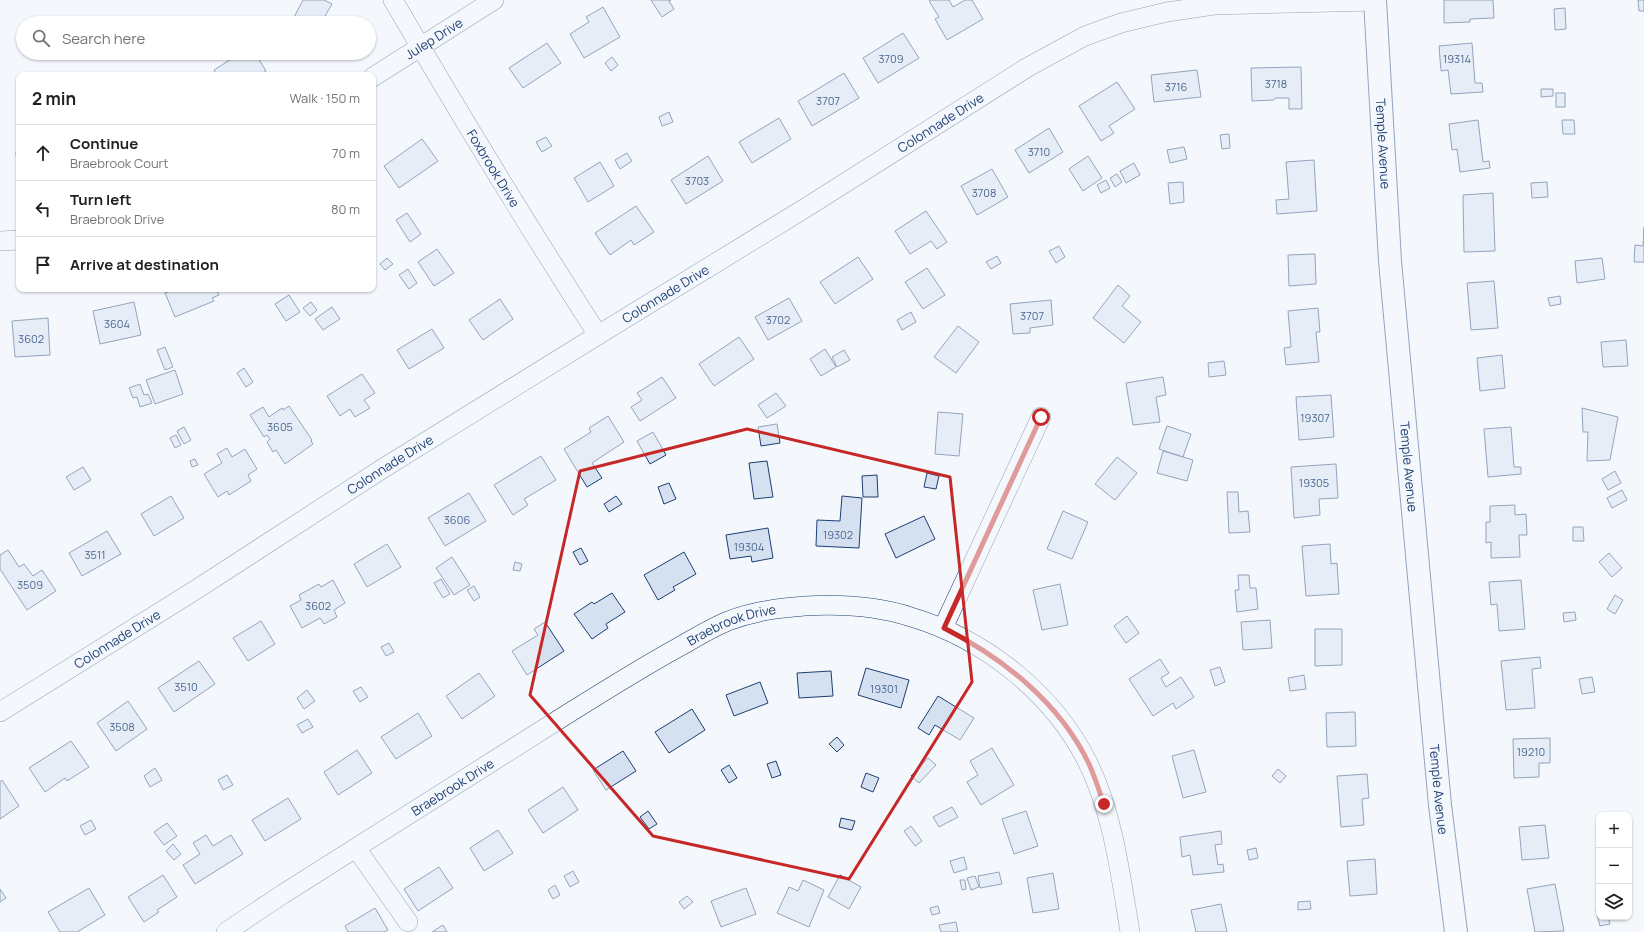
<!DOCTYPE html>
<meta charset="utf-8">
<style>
:root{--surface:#fff;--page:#f2f2f2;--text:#202124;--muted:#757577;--line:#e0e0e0}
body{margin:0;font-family:Manrope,sans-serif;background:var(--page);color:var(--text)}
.controls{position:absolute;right:12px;bottom:12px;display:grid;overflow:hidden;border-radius:8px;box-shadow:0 1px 3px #0004}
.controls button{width:36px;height:36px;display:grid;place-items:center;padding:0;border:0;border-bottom:1px solid var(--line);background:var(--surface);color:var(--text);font:20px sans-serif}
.stop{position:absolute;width:12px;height:12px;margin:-9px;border:3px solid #c62828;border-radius:50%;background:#fff}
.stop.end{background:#c62828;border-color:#fff;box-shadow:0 1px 4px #0008}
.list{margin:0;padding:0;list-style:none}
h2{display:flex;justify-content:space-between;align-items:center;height:52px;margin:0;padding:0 16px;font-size:17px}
h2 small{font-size:13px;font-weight:400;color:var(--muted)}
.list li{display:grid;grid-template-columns:26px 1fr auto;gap:12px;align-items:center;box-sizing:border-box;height:56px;padding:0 16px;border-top:1px solid var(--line)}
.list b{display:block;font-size:15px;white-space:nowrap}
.list p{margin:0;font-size:13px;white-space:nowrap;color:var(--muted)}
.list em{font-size:13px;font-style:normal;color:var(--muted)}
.icon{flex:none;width:22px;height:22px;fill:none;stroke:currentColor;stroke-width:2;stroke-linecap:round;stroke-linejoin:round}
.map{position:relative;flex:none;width:1644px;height:932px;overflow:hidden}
.search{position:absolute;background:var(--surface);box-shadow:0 1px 3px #0004;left:16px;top:16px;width:360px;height:44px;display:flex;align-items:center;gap:10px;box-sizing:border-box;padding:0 14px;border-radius:22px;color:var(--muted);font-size:15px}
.panel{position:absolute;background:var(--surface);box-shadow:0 1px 3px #0004;left:16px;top:72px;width:360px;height:220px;border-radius:8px}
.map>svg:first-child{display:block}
.building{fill:#d5e0f0;stroke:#1d3f73}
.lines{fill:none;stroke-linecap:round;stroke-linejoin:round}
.street-casing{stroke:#1d3f73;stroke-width:20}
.secondary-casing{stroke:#1d3f73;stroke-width:24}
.street{stroke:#f4f7fb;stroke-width:19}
.secondary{stroke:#f4f7fb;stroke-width:22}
.route{stroke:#c62828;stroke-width:5}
.marked{fill:none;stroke:#c62828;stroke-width:3;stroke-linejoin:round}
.labels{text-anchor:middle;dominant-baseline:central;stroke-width:3;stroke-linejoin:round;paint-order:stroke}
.number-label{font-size:11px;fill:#4b6792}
.street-label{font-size:13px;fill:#1d3f73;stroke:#f4f7fb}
</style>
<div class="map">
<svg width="1644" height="932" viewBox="0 0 1644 932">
<rect width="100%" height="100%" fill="#f4f7fb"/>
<g class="building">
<polygon points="303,0 324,0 332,4 321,23 291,23"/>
<polygon points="651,0 671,0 669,1 674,9 662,17"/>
<polygon points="931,0 949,0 953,7 965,0 972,0 983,19 947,40 935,19 939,17 929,1"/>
<polygon points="1444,0 1493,0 1494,18 1470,19 1470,22 1444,23"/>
<polygon points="1638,0 1644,0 1644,11 1639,11"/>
<polygon points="603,7 620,37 584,58 570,34 589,22 586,17"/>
<polygon points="1565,8 1566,29 1555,30 1554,9"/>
<polygon points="903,33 919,58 878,83 863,58"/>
<polygon points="547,43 561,63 523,88 509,68"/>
<polygon points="1472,43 1475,83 1482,83 1483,92 1451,94 1448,70 1441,71 1439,46"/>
<polygon points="235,53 255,53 266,71 259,75 217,75 214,70 236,56"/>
<polygon points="612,57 618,65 611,71 605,63"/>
<polygon points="1301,67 1302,109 1289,109 1289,98 1275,98 1274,100 1252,101 1251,68"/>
<polygon points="1197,70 1201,97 1154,102 1151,75"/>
<polygon points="844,73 859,98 812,126 798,101"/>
<polygon points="1117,82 1135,109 1109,126 1114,133 1101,141 1079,106"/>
<polygon points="1541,89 1553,89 1553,96 1541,97"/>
<rect x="1556" y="93" width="9" height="14"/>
<polygon points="669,112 673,122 662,126 659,117"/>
<polygon points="779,118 791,139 752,163 739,142"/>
<polygon points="1478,120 1483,162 1489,161 1490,168 1460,172 1457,149 1452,150 1449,124"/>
<polygon points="1562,120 1574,120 1575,134 1563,134"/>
<polygon points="1049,128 1063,152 1029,173 1015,150"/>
<polygon points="1229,134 1230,148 1222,149 1220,135"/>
<polygon points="546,137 552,146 542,152 536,142"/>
<polygon points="422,139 438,161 399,188 384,166"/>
<polygon points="1184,147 1187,159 1170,163 1167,150"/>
<polygon points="16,152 19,152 19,178 18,178"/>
<polygon points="627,153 632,161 620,169 615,160"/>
<polygon points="708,156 723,181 686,204 671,180"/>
<polygon points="1088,156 1102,178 1083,191 1069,169"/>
<polygon points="1314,160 1317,211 1277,214 1276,200 1289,199 1286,162"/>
<polygon points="600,162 614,186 588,202 574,178"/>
<polygon points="1134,163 1140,175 1126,183 1120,171"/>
<polygon points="992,169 1008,197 977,215 961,186"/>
<polygon points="1117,174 1122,182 1115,187 1110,178"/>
<polygon points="1106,180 1110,188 1101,193 1097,185"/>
<polygon points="1183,182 1184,202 1170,204 1168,183"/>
<polygon points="1547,182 1548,197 1532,198 1531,183"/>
<polygon points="1493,193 1495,251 1464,252 1463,195"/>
<polygon points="636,206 654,232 634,245 631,240 610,255 595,233"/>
<polygon points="926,211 947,242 937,249 931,241 910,254 895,231"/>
<polygon points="407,213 421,234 410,242 396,220"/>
<polygon points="1644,227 1644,262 1634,262 1635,245 1643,246"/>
<polygon points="1059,246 1065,257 1056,263 1049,251"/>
<polygon points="437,249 454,273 434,286 418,262"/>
<polygon points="1315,254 1316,284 1289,286 1288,255"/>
<polygon points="997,256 1001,263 991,269 986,262"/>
<polygon points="858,257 873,279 835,304 820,282"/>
<polygon points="387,258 393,264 385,270 380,264"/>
<polygon points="1602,258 1605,279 1577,283 1575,261"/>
<polygon points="927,268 945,295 923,309 905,282"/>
<polygon points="408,269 417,283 409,289 399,275"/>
<polygon points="1494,281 1498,328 1471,330 1467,283"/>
<polygon points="1118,285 1130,296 1122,306 1141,322 1124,343 1093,318"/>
<polygon points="176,289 216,289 219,295 212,298 214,301 175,317 165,293"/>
<polygon points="289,295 300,312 286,321 275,304"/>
<polygon points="1560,296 1561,304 1550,306 1548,298"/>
<polygon points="789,298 802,321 768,340 755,317"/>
<polygon points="500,299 513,319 483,340 469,320"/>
<polygon points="1051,300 1053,325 1030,328 1030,333 1013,334 1010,304"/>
<polygon points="134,302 141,335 100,344 93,311"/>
<polygon points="311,302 317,310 310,316 303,308"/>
<polygon points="332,307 340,319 323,330 315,319"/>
<polygon points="1318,308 1320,332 1316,332 1319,362 1286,365 1284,348 1291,347 1288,311"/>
<polygon points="911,312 916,322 902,330 897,320"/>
<polygon points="48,318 50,355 15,357 12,321"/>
<polygon points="958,326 979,342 956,373 934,357"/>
<polygon points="432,329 444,348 409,369 397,350"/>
<polygon points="739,337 754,359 714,386 699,364"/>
<polygon points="1626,340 1628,366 1603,367 1601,342"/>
<polygon points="165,347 173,367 165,370 157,350"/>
<polygon points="825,349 836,367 821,376 810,359"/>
<polygon points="844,350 850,360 837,367 832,357"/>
<polygon points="1502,355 1505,388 1480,391 1477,358"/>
<polygon points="1224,361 1226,375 1209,377 1208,363"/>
<polygon points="244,368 253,382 246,387 237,373"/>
<polygon points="175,370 183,394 155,404 146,380"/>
<polygon points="362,374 375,393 364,400 370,408 355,417 350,409 340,416 327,396"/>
<polygon points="662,377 676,398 640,421 631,407 642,400 637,393"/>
<polygon points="1163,377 1166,395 1156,397 1160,422 1133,425 1126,383"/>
<polygon points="140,384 144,395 148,394 152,403 140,407 137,397 133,398 129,388"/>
<polygon points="776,393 786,406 767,418 758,405"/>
<polygon points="1331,395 1334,437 1299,440 1296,397"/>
<polygon points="289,406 312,440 311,441 313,444 285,464 276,450 273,452 267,442 270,439 267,435 264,437 250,415 263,407 269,417 282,408 283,410"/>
<polygon points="1582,408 1618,417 1610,460 1587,461 1588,432 1583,432"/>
<polygon points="938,412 963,414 959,456 935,454"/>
<polygon points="608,416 624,442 592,463 602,478 587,487 564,449 591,432 589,428"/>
<polygon points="777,424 780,443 761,446 758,427"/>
<polygon points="1167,426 1191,434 1183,457 1159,449"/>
<polygon points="184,427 191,440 184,444 177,431"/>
<polygon points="1511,427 1514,467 1521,467 1521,474 1488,477 1484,429"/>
<polygon points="653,432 666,455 650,464 637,441"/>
<polygon points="176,435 181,445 175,448 170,438"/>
<polygon points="227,448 232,457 245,449 257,469 248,475 251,481 229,495 227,491 218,497 204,474 222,463 217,454"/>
<polygon points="1163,451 1193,460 1187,481 1157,473"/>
<polygon points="541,456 556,480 524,499 528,505 513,515 494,485"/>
<polygon points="1117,457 1137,473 1115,500 1095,484"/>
<polygon points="195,459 198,465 192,467 190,461"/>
<polygon points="767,461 773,497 754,499 749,463"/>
<polygon points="1336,464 1338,498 1319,499 1320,515 1294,518 1291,467"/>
<polygon points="83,467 91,480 74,490 66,477"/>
<polygon points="1615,471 1621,483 1608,490 1602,479"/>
<polygon points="927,473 939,476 936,489 924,487"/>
<polygon points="877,475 878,497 863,497 862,476"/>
<polygon points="669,483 676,499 664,504 658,487"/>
<polygon points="1622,490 1627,500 1612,508 1607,498"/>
<polygon points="1227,492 1238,492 1239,512 1248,511 1250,532 1229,533"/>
<polygon points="469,493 486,521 445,546 428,518"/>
<polygon points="171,496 184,518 154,536 141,514"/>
<polygon points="616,496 622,504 609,512 604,504"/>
<polygon points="842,496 862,498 859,548 816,546 817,520 840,521"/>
<polygon points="1515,505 1515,515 1526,514 1527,535 1519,535 1520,557 1491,558 1491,542 1486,543 1486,522 1490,522 1490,506"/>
<polygon points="1063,511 1088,522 1072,559 1047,549"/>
<polygon points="924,516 935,539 896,558 885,534"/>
<polygon points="1573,527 1583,527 1584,541 1573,541"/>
<polygon points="768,528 773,558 752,562 751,556 730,559 726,535"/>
<polygon points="107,531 121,554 82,576 69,553"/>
<polygon points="387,544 401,567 367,587 354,564"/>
<polygon points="1330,544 1331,564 1337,563 1339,594 1306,596 1302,546"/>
<polygon points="581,548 588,561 580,565 573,552"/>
<polygon points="8,550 19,567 24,564 33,576 42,570 56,591 27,610 0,569 0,555"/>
<polygon points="684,552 696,574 673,587 675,590 658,600 644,575"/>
<polygon points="1609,553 1622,568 1612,577 1599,562"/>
<polygon points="452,557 470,585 454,595 436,568"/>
<polygon points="515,562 522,564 520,571 513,570"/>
<polygon points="1238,575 1249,575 1250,588 1256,588 1258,609 1237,612 1235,590 1239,590"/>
<polygon points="441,579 450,594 443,598 434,583"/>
<polygon points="333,580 345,603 334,610 337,617 324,624 320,618 302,628 290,606 301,600 299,595 319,584 321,587"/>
<polygon points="1521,580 1525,629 1499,631 1497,604 1491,605 1489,582"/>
<polygon points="1060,584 1068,625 1042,630 1033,590"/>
<polygon points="474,586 480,597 474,601 467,590"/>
<polygon points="612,593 625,612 606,624 608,628 592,639 574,614 592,602 594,604"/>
<polygon points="1615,595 1623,600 1615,614 1607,609"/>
<polygon points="1575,612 1576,620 1564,622 1563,613"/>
<polygon points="1127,616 1139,633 1126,643 1114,626"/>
<polygon points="1270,620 1272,648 1243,650 1241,622"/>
<polygon points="261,621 275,644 248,661 233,638"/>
<polygon points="545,622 564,651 527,675 512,651 538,635 534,629"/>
<polygon points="1315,629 1342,629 1342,665 1315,666"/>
<polygon points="389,643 394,652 386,656 381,647"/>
<polygon points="1540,657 1541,668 1532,669 1535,708 1506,710 1501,661"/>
<polygon points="1160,659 1169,673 1161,678 1166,687 1181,677 1194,697 1176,709 1173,703 1153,716 1129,679"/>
<polygon points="199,661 215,684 174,712 158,688"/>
<polygon points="1220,667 1225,682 1215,686 1210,670"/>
<polygon points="866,668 909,680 901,708 858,695"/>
<polygon points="831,671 833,696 799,698 797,673"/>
<polygon points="479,673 495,696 462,719 446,696"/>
<polygon points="1304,675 1306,689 1290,691 1288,678"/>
<polygon points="1592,677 1595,692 1582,694 1579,679"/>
<polygon points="760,682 768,703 734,716 726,695"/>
<polygon points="361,687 368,697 360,702 353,691"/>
<polygon points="307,690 315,701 304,709 297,698"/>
<polygon points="938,696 974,718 960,740 935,725 929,735 918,728"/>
<polygon points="128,701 147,729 116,751 97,723"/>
<polygon points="692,709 705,730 669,753 655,732"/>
<polygon points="1355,712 1356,746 1327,747 1326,713"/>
<polygon points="418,713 432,736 396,759 381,737"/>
<polygon points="308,719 313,727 302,733 297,725"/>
<polygon points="837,737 844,745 837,752 829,744"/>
<polygon points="1550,738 1550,763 1539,763 1539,777 1514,778 1513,739"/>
<polygon points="71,741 89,767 67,781 65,778 45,792 29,768"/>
<polygon points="992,748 1014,785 981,805 967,782 978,775 970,761"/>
<polygon points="357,750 372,773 338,795 324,772"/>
<polygon points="1194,750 1206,792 1183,798 1172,756"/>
<polygon points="623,751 636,771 606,790 593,770"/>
<polygon points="928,758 936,765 919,783 911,776"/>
<polygon points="776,761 781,775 772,778 767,764"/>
<polygon points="729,765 737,778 729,783 721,770"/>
<polygon points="155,768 162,780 150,787 144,776"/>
<polygon points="1278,769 1286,776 1280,783 1272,776"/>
<polygon points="866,773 879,778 873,792 861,787"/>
<polygon points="1367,774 1369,798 1362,799 1364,825 1341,827 1337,776"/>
<polygon points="227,775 233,785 223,790 218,780"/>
<polygon points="2,780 19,806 0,819 0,782"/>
<polygon points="563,787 578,810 543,833 528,810"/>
<polygon points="288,798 301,819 265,841 252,820"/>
<polygon points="952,807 958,817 939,827 933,817"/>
<polygon points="648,811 657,824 649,829 640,817"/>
<polygon points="1026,811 1038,846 1014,854 1002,819"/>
<polygon points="841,818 855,821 852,830 839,827"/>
<polygon points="91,820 96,829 85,835 80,826"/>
<polygon points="167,823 177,836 164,845 154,832"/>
<polygon points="1545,825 1549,858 1522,860 1519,827"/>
<polygon points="911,826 922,841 915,846 904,831"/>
<polygon points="498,830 513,853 484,871 470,848"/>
<polygon points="1221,831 1222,844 1215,845 1218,865 1223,864 1224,872 1193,875 1190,855 1182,857 1180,837"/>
<polygon points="206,835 213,846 231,835 243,854 195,884 183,865 200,854 193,843"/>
<polygon points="173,844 181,854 174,860 166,851"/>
<polygon points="1256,848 1258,858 1249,860 1247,850"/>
<polygon points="964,857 967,869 954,873 950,861"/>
<polygon points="1375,859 1377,894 1350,896 1347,861"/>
<polygon points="439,867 453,888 418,911 404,889"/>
<polygon points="573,871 579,882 570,887 564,876"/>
<polygon points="999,872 1002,884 980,888 978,876"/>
<polygon points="1053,873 1059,909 1033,913 1027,878"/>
<polygon points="163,875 177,897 157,910 159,912 144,922 128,897"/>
<polygon points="840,875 861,887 849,909 828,897"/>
<polygon points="975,876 979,887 971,890 967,878"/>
<polygon points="803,880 824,890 809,927 777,913 789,887 798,891"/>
<polygon points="960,880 965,880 966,889 962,890"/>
<polygon points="1555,884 1564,931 1535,932 1527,889"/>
<polygon points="555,885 560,895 553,899 548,890"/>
<polygon points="89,888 105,915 77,932 60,932 48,912"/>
<polygon points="746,888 756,914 721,927 711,901"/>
<polygon points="0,889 6,898 0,902"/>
<polygon points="687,896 693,902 684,909 679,902"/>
<polygon points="1310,901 1311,909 1298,910 1298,902"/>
<polygon points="1221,904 1227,932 1196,932 1191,910"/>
<polygon points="938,906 940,913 932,915 930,908"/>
<polygon points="375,908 388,930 384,932 348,932 345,926"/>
<polygon points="1596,910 1599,910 1599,917 1608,917 1610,924 1600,926"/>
<polygon points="956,922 958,932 941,932 939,925"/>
<polygon points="443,925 447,932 432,932"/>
</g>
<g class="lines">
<g class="street-casing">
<g id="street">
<path id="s1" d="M393 0C459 113 527 225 598 335"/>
<path id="s2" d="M373 77 494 0"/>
<polyline points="0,241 19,240"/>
<polyline points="943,628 1041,417"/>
<path id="s3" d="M0 712 197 589 382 469 598 335 807 207 1028 67 1085 36 1121 23 1167 12 1214 5 1375 1"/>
<polyline points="356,848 408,922"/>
<path id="s4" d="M226 932 283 894C375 836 467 778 558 720 598 695 637 670 679 647 695 638 711 628 728 621 754 611 779 608 805 606 840 604 877 606 911 617 985 639 1054 694 1088 763 1113 813 1121 878 1130 932"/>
</g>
</g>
<g class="secondary-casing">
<g id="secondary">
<path id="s5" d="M1375 0 1390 261 1440 805 1456 932"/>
</g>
</g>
<use href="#street" class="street"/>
<use href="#secondary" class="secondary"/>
</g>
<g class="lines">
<path class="route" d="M1041 417 944 628C1003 658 1060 703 1089 764 1095 777 1099 791 1104 804"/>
</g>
<path d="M0 0H1644V932H0ZM747 429 950 477 972 682 849 879 653 836 530 695 580 471Z" fill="#f4f7fb" fill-opacity=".55" fill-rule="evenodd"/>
<path class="marked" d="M747 429 950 477 972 682 849 879 653 836 530 695 580 471Z"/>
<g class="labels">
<g class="number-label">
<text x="891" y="58">3709</text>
<text x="1457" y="58">19314</text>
<text x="1276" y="83">3718</text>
<text x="1176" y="86">3716</text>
<text x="828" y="100">3707</text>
<text x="1039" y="151">3710</text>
<text x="697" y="180">3703</text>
<text x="984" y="192">3708</text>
<text x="1032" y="315">3707</text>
<text x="778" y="319">3702</text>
<text x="117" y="323">3604</text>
<text x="31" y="338">3602</text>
<text x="1315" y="417">19307</text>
<text x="280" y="426">3605</text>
<text x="1314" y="482">19305</text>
<text x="457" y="519">3606</text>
<text x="838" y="534">19302</text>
<text x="749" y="546">19304</text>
<text x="95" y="554">3511</text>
<text x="30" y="584">3509</text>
<text x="318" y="605">3602</text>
<text x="186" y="686">3510</text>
<text x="884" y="688">19301</text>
<text x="122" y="726">3508</text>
<text x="1531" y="751">19210</text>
</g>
<g class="street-label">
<text stroke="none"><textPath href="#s2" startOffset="72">Julep Drive</textPath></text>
<text stroke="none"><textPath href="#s3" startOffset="1110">Colonnade Drive</textPath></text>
<text stroke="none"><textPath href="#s5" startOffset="144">Temple Avenue</textPath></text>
<text stroke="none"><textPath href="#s1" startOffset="196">Foxbrook Drive</textPath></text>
<text stroke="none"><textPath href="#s3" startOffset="786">Colonnade Drive</textPath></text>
<text stroke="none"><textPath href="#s3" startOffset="462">Colonnade Drive</textPath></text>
<text stroke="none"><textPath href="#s5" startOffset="468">Temple Avenue</textPath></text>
<text stroke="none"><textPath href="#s4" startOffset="593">Braebrook Drive</textPath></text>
<text stroke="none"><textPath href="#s3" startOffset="138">Colonnade Drive</textPath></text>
<text stroke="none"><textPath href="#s4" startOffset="269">Braebrook Drive</textPath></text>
<text stroke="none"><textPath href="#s5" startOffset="792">Temple Avenue</textPath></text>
</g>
</g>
</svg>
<div class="controls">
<button>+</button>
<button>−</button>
<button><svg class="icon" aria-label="layers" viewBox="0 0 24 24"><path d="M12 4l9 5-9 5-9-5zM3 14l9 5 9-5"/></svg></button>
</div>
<div class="stop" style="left:1041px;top:417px"></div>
<div class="stop end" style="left:1104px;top:804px"></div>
<div class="search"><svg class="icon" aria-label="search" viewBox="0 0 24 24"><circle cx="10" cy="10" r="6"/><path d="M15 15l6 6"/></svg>Search here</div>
<section class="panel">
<h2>2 min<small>Walk · 150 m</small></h2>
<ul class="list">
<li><svg class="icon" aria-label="ahead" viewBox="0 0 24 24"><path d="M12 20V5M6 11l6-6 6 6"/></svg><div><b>Continue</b><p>Braebrook Court</p></div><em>70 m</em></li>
<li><svg class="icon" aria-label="left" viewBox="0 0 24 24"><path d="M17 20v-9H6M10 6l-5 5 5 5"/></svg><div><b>Turn left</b><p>Braebrook Drive</p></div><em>80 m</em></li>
<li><svg class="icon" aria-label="arrive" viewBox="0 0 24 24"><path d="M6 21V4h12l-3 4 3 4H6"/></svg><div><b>Arrive at destination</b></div></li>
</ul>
</section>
</div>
